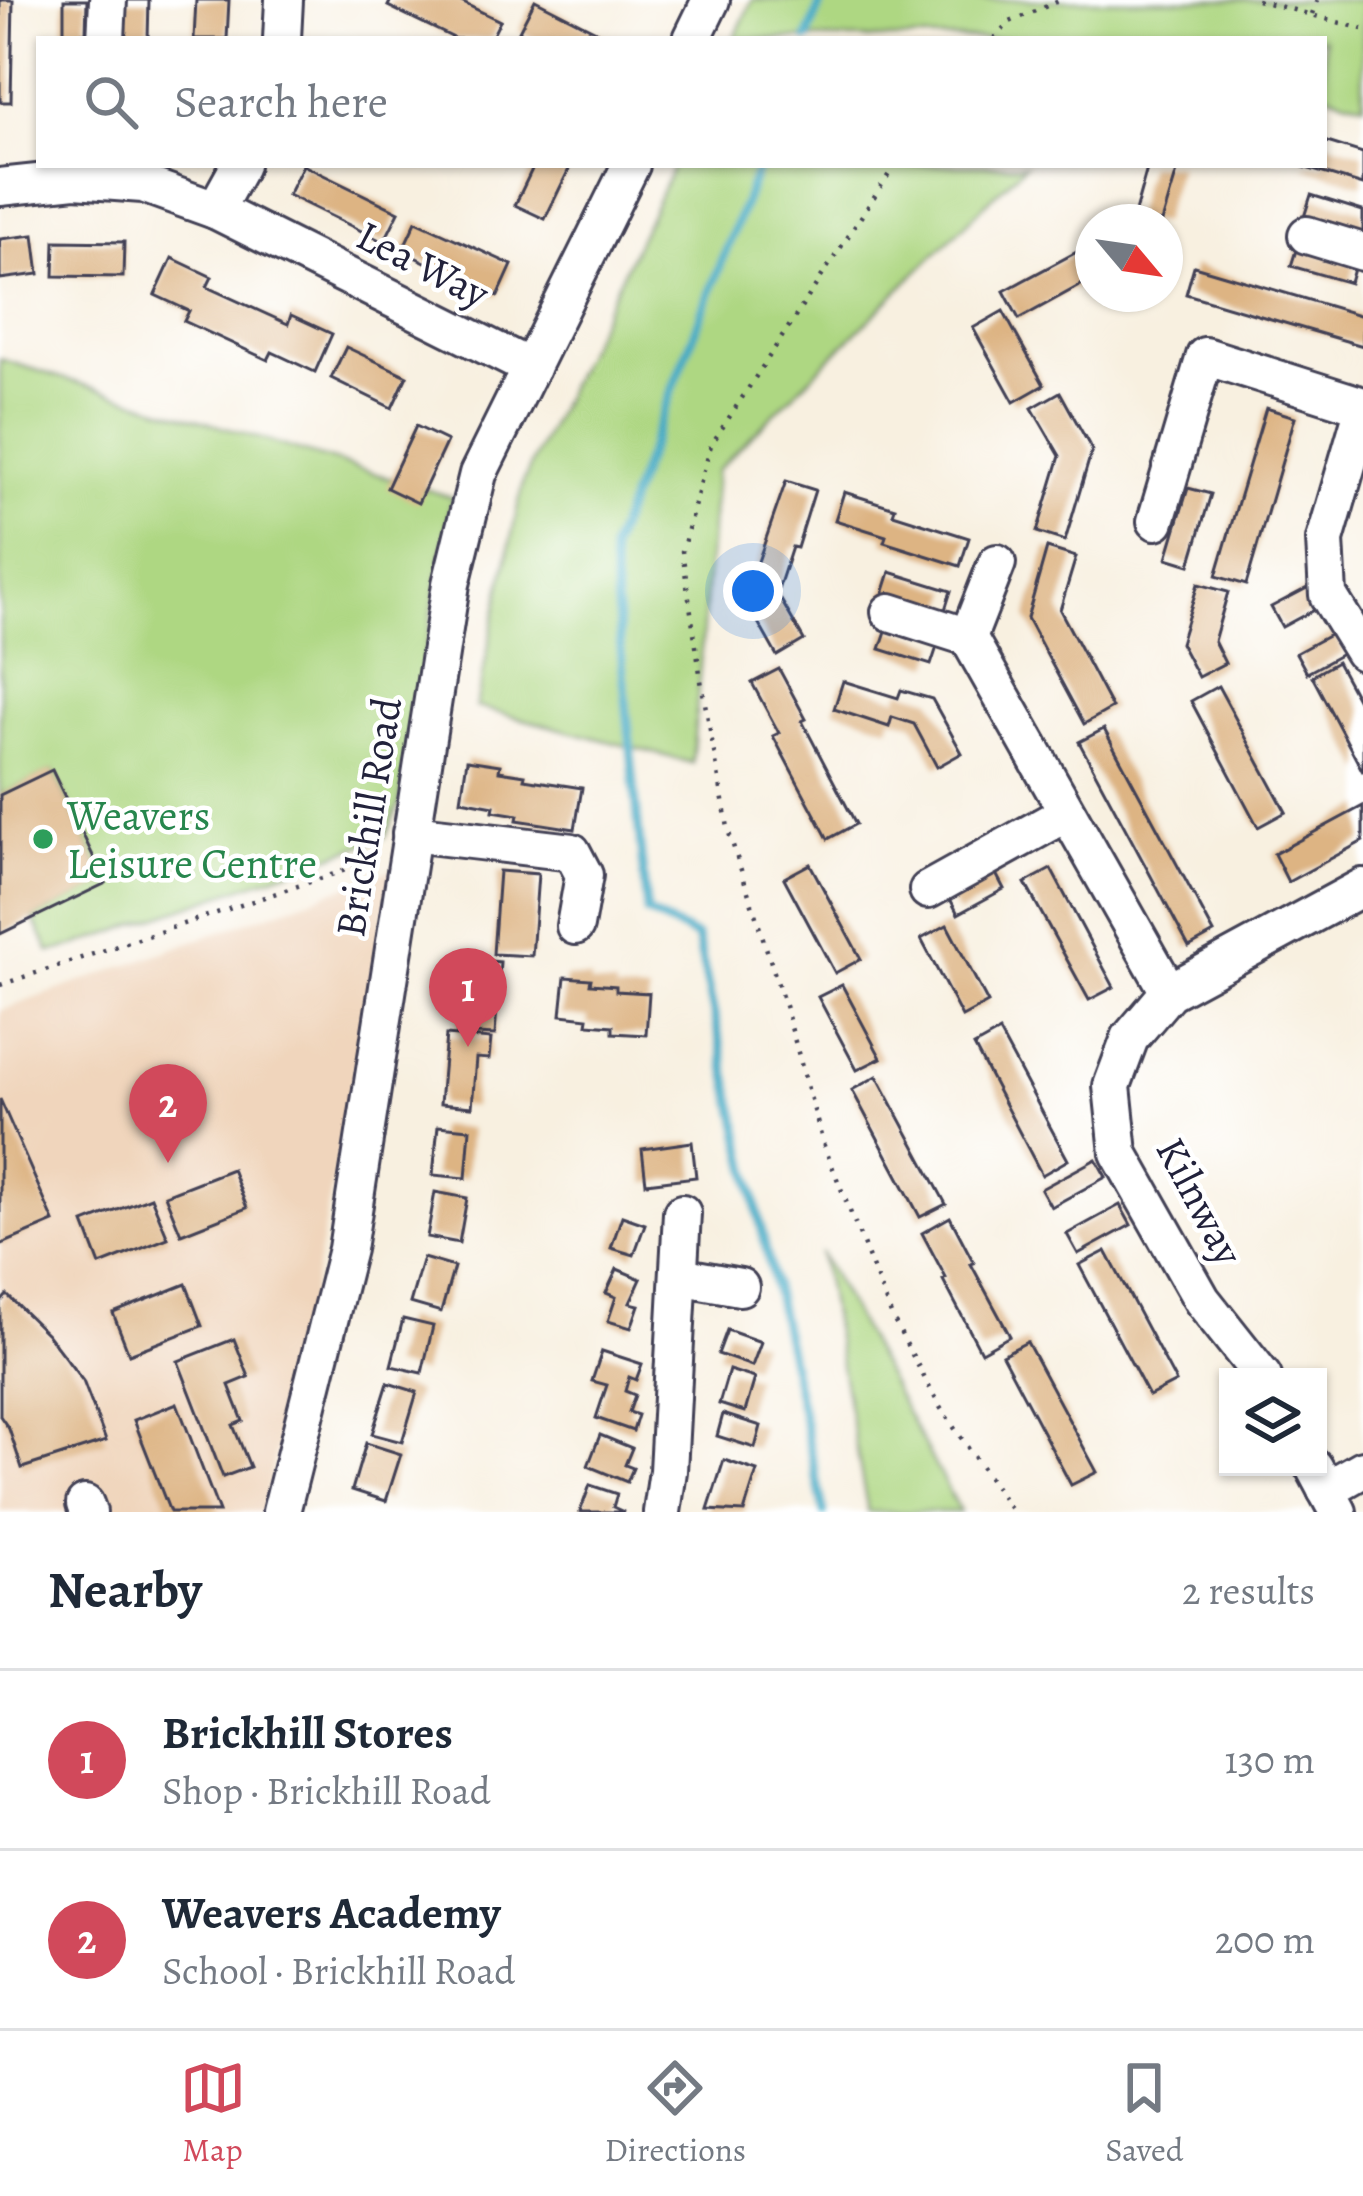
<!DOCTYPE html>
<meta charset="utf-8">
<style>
:root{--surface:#fff;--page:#f2f2f3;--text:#1f2937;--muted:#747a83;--line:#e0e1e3;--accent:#d1495b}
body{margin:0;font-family:Alegreya,serif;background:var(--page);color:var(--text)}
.controls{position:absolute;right:36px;bottom:36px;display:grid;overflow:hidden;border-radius:0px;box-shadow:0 3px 9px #0004}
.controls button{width:108px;height:108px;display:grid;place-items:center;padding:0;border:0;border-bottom:3px solid var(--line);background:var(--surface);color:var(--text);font:60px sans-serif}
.compass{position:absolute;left:1075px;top:204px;width:108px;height:108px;border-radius:50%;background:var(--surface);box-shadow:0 3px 9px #0004;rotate:119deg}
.you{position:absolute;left:753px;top:591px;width:42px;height:42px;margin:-30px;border:9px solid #fff;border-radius:50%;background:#1a73e8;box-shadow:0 0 0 18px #1a73e833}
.badge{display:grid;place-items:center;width:78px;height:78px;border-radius:50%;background:var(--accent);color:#fff;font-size:39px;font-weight:700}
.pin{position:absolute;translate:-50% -99px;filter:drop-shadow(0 3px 6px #0008)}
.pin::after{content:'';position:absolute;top:63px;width:42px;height:36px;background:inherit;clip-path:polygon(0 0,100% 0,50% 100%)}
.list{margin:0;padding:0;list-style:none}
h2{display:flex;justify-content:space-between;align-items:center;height:156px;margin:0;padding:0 48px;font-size:51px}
h2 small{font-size:39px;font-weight:400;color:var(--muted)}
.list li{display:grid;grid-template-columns:78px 1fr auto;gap:36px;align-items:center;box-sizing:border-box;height:180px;padding:0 48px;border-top:3px solid var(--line)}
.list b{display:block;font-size:45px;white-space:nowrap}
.list p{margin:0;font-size:39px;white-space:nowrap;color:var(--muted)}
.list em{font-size:39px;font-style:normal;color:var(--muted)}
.icon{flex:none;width:66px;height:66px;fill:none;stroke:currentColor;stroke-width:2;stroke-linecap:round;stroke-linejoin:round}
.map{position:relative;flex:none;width:1363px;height:1512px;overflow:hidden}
.search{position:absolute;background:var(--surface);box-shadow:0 3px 9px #0004;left:36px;right:36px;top:36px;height:132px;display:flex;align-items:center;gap:30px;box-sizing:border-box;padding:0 42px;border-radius:0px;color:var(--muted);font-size:45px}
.sheet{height:516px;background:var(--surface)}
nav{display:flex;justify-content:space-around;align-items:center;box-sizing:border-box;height:168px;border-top:3px solid var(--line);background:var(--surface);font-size:33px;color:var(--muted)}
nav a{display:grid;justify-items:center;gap:6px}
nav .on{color:var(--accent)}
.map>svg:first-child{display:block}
.built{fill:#f0d5bc}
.green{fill:#aed782;stroke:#687c5e;stroke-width:3}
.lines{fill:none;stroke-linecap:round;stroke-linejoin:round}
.stream{stroke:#44aac4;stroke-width:9}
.building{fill:#ddb483}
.minor-casing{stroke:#424154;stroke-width:42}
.path{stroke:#424154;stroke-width:4.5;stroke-dasharray:3 9;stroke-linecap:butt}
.minor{stroke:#fff;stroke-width:36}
.leisure-dot{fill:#2e9e5b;stroke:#fff;stroke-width:4.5}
.labels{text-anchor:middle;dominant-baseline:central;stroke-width:9;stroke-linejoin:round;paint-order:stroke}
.street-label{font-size:42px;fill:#22223b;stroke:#fff}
.leisure-label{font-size:42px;fill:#27864d;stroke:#fff;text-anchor:start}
</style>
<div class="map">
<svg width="1363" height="1512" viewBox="0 0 1363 1512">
<rect width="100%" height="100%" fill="#fff"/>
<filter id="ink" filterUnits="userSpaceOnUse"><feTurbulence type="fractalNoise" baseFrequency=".00833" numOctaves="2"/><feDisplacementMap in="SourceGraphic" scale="24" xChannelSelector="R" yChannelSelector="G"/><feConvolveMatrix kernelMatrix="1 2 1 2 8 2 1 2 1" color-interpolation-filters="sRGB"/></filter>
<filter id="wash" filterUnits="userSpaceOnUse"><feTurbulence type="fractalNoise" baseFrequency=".004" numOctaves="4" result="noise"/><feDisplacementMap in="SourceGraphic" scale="48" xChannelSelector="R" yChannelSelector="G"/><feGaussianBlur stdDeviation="2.7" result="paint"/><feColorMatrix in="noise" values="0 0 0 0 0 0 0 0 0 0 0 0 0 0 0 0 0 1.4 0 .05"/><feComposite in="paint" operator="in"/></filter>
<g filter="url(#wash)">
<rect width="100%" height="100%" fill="#f8f0e0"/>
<polygon class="built" points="393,869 307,1315 262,1512 0,1512 0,1011"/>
<g class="green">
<polygon points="752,0 1363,0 1363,104 1324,93 1324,39 734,39"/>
<polygon points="674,165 1025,165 716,471 692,763 476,707 523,482"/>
<polygon points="0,359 452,497 399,805 385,837 78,945 50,952 33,918 106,882 53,771 0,795"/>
<polygon points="820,1252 960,1512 868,1512"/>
</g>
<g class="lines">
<g class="stream">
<polyline points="807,39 822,0"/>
<polyline points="759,165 611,549 647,913 697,937 824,1512"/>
</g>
</g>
<g id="blocks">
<g class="building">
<polygon points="0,0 13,0 11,102 0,102"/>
<polygon points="64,0 87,0 86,33 64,33"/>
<polygon points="125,0 149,0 148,39 124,39"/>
<polygon points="196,0 229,0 227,39 194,39"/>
<polygon points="391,0 457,0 500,21 491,39 456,39 388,6"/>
<polygon points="535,0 582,24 612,39 535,39 519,31"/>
<polygon points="1324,141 1363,153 1363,185 1300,166 1324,165"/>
<polygon points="303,165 399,212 384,242 288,195"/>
<polygon points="534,165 571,165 545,219 515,205"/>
<polygon points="1148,165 1179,165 1162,222 1133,219"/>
<polygon points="1311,195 1363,211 1363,235 1304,217"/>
<polygon points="416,221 512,265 498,296 402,251"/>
<polygon points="34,235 39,274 0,279 0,239"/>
<polygon points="55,241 124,242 123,277 54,276"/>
<polygon points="1088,246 1093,248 1093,281 1090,280 1019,319 1004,291"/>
<polygon points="1297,247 1355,265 1350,283 1291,266"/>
<polygon points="172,258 212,277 207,287 288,324 291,315 332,334 315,372 272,352 268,360 184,321 189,311 155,295"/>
<polygon points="1194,266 1363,316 1363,346 1186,294"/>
<polygon points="1003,311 1044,385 1014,402 973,328"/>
<polygon points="346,347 407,376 392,408 331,378"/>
<polygon points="1060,392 1092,450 1065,541 1037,532 1060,456 1032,408"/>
<polygon points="1266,408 1295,417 1246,585 1216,576"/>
<polygon points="416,426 447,441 418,503 387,488"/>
<polygon points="786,481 815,490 797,548 792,547 777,593 804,640 777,656 745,599"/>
<polygon points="1188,488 1211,494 1190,565 1167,558"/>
<polygon points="844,492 895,508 893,514 969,538 960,566 884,542 886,536 835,520"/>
<polygon points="1047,548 1076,557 1060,610 1112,708 1084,724 1027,618"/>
<polygon points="890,572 951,591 944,613 883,594"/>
<polygon points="1198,584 1228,592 1214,641 1225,663 1198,677 1180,643"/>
<polygon points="1309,587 1319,607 1282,627 1271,607"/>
<polygon points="887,628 938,644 931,665 880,649"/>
<polygon points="1333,633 1344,653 1307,673 1296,653"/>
<polygon points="1337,662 1363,710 1363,772 1312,676"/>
<polygon points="779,669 806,719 802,721 856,824 828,839 773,736 779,733 752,683"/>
<polygon points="843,681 898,698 901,690 932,699 962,753 937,767 914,724 892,717 889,727 834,709"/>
<polygon points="1218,686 1286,812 1258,827 1191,701"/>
<polygon points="1104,729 1214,933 1189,947 1079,742"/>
<polygon points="467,760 500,765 499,771 525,775 524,779 582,788 575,829 517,820 518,815 493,811 494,806 461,800"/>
<polygon points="52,770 106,883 0,934 0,795"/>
<polygon points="1363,806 1363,841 1288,882 1274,854"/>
<polygon points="810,864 861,959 835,973 784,878"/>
<polygon points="993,868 1004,889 958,914 947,893"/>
<polygon points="1051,869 1114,987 1089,1000 1025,883"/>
<polygon points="499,871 538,874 532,956 493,954"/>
<polygon points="947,925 988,1003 962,1017 921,939"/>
<polygon points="462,959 500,962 495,1035 457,1033"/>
<polygon points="565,977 591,979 590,984 616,986 616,991 649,993 646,1035 613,1033 613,1026 587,1024 588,1018 561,1015"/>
<polygon points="842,985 881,1058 857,1070 818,997"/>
<polygon points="999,1032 1068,1160 1042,1175 974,1046"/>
<polygon points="446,1035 491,1039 489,1059 476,1058 472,1107 440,1104"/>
<polygon points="877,1076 946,1204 920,1217 852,1090"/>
<polygon points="0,1099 54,1222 0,1245"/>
<polygon points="438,1126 470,1129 466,1178 433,1175"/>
<polygon points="692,1142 696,1177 646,1183 642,1149"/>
<polygon points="1096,1159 1106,1177 1051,1207 1041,1189"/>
<polygon points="232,1169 247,1208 181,1234 165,1195"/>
<polygon points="435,1192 467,1198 459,1243 427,1237"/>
<polygon points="151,1197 168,1238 100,1265 84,1223"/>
<polygon points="1120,1205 1131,1225 1078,1254 1067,1234"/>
<polygon points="622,1216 645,1224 634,1255 611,1248"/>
<polygon points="950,1217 974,1263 971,1264 1010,1336 981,1352 943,1280 946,1278 922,1233"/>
<polygon points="1106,1251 1176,1382 1149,1396 1079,1265"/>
<polygon points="423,1258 454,1267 441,1312 410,1303"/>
<polygon points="617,1269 641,1279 630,1303 639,1305 631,1328 608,1321 616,1297 606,1293"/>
<polygon points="186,1284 202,1326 129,1354 113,1313"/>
<polygon points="7,1295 47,1334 83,1381 106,1441 22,1468 9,1429 0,1416 0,1303"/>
<polygon points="403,1319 433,1326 422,1373 391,1366"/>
<polygon points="727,1330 761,1342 752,1366 718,1354"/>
<polygon points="234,1339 249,1377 229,1385 243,1421 233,1425 250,1467 223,1477 178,1361"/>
<polygon points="1027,1342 1097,1472 1071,1485 1002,1355"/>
<polygon points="602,1351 642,1364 636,1380 629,1377 625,1391 635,1395 629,1412 638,1415 633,1431 596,1418 607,1385 592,1381"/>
<polygon points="729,1370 755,1378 745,1412 719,1404"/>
<polygon points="388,1383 417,1392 402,1442 372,1434"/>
<polygon points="177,1403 219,1512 170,1512 134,1420"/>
<polygon points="723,1414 761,1426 755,1448 717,1436"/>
<polygon points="600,1435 632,1448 625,1465 633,1468 627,1482 588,1466"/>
<polygon points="366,1443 401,1454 386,1501 352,1490"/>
<polygon points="724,1460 757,1471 744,1512 708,1510"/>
<polygon points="590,1485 617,1494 613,1507 624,1512 580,1512"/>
</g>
</g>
</g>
<g filter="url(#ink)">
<use href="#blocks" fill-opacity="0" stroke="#424154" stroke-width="3"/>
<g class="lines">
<g class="minor-casing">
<g id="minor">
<polyline points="106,39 108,0"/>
<polyline points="282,39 284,0"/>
<polyline points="692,39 711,0"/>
<polyline points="0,187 75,179 143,184 215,210 531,368"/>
<polyline points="215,210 240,165"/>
<polyline points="1307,235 1363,252"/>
<polyline points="1363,410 1325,540 1328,595 1363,652"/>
<polyline points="1156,521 1205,356 1363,406"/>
<polyline points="997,563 968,637 1169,992"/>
<polyline points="890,612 968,637"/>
<polyline points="411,833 572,852 584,875 575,926"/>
<polyline points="928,890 1067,813"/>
<polyline points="679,1276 740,1287"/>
<polyline points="1263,1377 1202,1300 1119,1153 1112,1086 1130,1038 1169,992 1363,887"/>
<polyline points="1314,1467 1338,1512"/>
<polyline points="1326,1490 1363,1469"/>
<polyline points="85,1504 88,1512"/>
<polyline points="281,1512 347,1249 451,584 478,474 631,165"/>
<polyline points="662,1512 668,1471 682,1213"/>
</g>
</g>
<g class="path">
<polyline points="1257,0 1363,29"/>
<polyline points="1312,14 1317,0"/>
<polyline points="994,39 1010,22 1061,0"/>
<polyline points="895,165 711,445 682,551 702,687 729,833 786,1009 823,1143 892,1317 940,1407 1012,1512"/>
<polyline points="0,985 376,860"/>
</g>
<use href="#minor" class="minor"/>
</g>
</g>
<circle class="leisure-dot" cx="43" cy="839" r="12"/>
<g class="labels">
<g class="street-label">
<text transform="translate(423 264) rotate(27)">Lea Way</text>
<text transform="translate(368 817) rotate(-81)">Brickhill Road</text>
<text transform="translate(1200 1201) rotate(62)">Kilnway</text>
</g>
<g class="leisure-label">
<text x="67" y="815">Weavers<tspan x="67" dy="48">Leisure Centre</tspan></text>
</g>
</g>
</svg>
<div class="controls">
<button><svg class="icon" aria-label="layers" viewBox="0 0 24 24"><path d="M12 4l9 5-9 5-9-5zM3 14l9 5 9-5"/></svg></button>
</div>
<svg class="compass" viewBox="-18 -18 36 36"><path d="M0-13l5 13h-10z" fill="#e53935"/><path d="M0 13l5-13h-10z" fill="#747a83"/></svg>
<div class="you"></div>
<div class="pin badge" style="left:468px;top:1047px">1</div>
<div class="pin badge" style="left:168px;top:1163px">2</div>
<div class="search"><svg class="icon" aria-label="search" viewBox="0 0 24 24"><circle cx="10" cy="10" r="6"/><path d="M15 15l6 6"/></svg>Search here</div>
</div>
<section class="sheet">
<h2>Nearby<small>2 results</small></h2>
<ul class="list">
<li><span class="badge">1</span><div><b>Brickhill Stores</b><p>Shop · Brickhill Road</p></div><em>130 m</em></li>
<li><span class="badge">2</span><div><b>Weavers Academy</b><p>School · Brickhill Road</p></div><em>200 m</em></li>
</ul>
</section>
<nav>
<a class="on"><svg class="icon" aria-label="map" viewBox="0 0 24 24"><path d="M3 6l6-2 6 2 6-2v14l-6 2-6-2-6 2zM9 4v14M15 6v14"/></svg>Map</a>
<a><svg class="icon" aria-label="directions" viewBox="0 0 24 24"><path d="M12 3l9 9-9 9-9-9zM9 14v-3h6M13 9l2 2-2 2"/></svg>Directions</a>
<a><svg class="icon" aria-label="saved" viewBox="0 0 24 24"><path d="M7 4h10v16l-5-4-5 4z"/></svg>Saved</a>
</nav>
